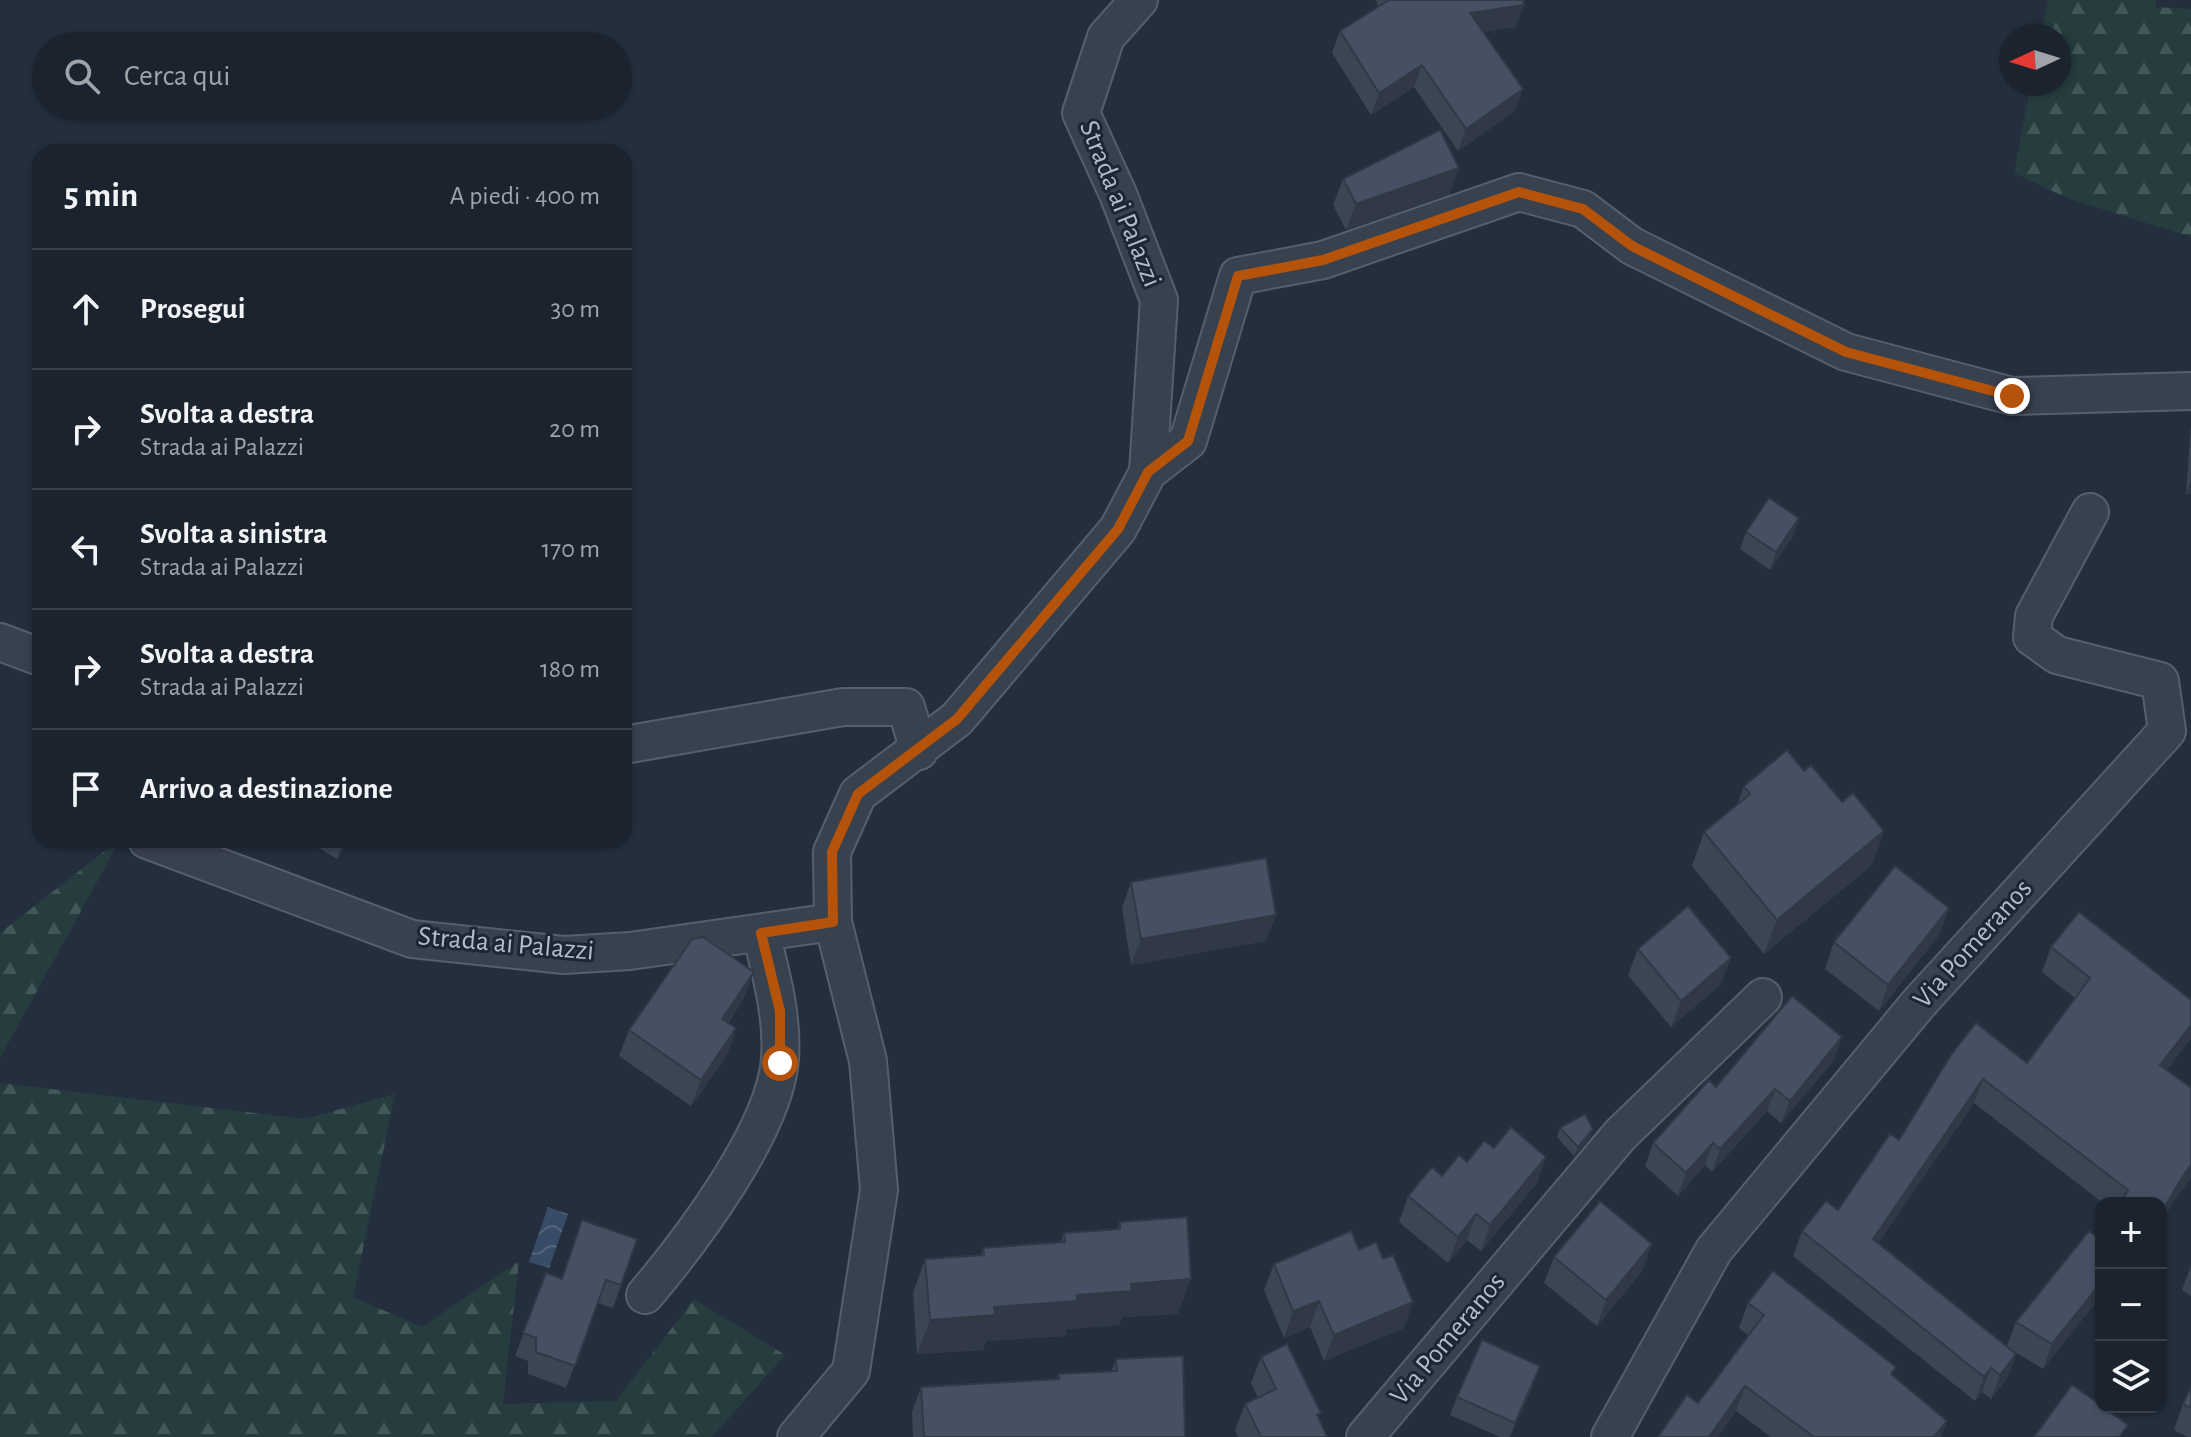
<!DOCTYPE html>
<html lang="it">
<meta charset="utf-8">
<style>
:root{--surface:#1b232e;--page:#282f3a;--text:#f1f3f6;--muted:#a0a4aa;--line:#39404a}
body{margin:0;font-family:"Alegreya Sans",sans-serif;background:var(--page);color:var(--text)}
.controls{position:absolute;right:24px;bottom:24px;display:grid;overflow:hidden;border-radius:16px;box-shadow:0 2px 6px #0004}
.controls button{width:72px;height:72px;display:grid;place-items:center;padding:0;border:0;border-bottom:2px solid var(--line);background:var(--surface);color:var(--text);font:40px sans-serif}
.compass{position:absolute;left:1999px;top:24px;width:72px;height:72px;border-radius:50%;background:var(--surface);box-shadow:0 2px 6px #0004;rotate:266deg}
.stop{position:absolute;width:24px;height:24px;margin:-18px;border:6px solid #b45309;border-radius:50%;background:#fff}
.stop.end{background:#b45309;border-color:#fff;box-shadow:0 2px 8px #0008}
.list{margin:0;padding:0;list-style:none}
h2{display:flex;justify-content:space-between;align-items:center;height:104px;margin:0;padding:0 32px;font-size:34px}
h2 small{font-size:26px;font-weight:400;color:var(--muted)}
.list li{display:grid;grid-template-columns:52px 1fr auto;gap:24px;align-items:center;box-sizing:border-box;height:120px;padding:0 32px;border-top:2px solid var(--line)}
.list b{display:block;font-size:30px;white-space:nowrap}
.list p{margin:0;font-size:26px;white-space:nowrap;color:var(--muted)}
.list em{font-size:26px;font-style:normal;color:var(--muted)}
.icon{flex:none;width:44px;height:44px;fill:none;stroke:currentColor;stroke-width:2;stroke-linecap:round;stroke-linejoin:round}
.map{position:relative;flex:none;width:2191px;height:1437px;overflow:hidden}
.search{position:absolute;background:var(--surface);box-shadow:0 2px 6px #0004;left:32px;top:32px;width:600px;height:88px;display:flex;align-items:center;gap:20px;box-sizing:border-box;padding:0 28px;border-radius:44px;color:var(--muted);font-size:30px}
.panel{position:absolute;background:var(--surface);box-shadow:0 2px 6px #0004;left:32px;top:144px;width:600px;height:704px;border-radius:24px}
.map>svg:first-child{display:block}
.forest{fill:url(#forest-firs)}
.water{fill:url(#water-waves)}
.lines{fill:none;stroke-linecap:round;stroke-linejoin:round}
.street-casing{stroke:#565f6c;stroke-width:40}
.street{stroke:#38414e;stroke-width:36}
.wall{fill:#3b4654}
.shaded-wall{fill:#303945}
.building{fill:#455162;stroke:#303945;stroke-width:2}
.route{stroke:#b45309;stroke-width:10}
.labels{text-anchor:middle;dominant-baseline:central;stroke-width:6;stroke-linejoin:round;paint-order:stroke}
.street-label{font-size:28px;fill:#b4bcc9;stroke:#1d2633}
</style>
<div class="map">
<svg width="2191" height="1437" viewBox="0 0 2191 1437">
<defs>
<pattern id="forest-firs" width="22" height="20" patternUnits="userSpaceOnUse" patternTransform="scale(2)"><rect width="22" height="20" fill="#263c3f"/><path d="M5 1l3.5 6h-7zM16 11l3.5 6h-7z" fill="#435659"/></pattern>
<pattern id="water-waves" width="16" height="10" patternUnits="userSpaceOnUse" patternTransform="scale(2)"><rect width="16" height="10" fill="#394c67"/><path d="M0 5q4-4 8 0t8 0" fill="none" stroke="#53647b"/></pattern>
</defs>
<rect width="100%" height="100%" fill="#242f3e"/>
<g class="forest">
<polygon points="2048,0 2156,0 2156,7 2191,9 2191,237 2067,198 2014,173 2031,84 2059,84 2059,36 2041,36"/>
<polygon points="119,840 120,840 0,1058 0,933"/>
<polygon points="0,1083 305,1119 395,1094 353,1297 422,1327 519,1261 503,1404 616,1401 694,1299 785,1355 712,1437 0,1437"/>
</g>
<polygon class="water" points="548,1207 568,1214 549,1268 529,1262"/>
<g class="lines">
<g class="street-casing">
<g id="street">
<polyline points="1139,0 1106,37 1081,113 1118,194 1159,300 1148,472"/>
<polyline points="0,642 40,657"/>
<polyline points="624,745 843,707 906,707 919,751"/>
<polyline points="147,840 412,939 564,955 630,951 833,922"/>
<path d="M645 1295C690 1242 775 1130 780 1059 783 1015 771 975 761 933"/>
<polyline points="796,1437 851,1371 879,1190 868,1061 833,922 832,852 858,794 957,719 1118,529 1148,472 1188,441 1238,276 1323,260 1519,192 1583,209 1632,246 1846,352 2012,396 2191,391"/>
<polyline points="1365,1437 1620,1135 1763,997"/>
<polyline points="1610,1437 1714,1250 1919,1003 2167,731 2160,681 2057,655 2032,637 2034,616 2090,512"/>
</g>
</g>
<use href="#street" class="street"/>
</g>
<g class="wall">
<polygon points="1376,0 1523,0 1516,27 1483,32 1515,111 1458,151 1414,87 1371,115 1332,53 1340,31 1378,7"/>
<polygon points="1343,179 1450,194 1346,230 1333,205"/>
<polygon points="2191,425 2191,494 2186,494"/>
<polygon points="1799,518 1793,536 1770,570 1740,549 1746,532"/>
<polygon points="1804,771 1842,802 1884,831 1872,865 1764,954 1692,866 1704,832 1737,805 1744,786"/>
<polygon points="306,840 348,840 337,859"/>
<polygon points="1131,882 1276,915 1266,941 1131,965 1122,908"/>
<polygon points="1949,908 1939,935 1879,1011 1825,969 1834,942"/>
<polygon points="2051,947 2191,1000 2191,1038 2167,1070 2174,1201 2161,1203 2103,1203 1974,1103 1878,1243 2007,1346 2016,1322 2098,1238 2101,1233 2101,1296 2043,1369 2010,1349 2016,1354 2007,1378 1991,1399 1982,1392 1975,1401 1793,1256 1802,1231 1838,1210 1899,1140 1951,1055 2027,1063 2075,998 2042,972"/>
<polygon points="1638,949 1721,984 1671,1027 1628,975"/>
<polygon points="744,998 728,1023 736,1028 727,1055 691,1106 619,1056 629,1030"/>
<polygon points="1834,1060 1781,1123 1767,1111 1712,1172 1705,1165 1678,1196 1645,1166 1653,1143 1716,1087"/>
<polygon points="1560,1128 1593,1129 1590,1138 1574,1156 1557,1137"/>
<polygon points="1494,1148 1546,1157 1537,1183 1481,1251 1467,1240 1448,1263 1399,1222 1408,1196"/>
<polygon points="582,1220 637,1239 613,1308 598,1303 566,1388 528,1374 528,1361 515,1356 546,1273 562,1278"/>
<polygon points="1120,1222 1178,1314 1122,1317 1119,1325 1067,1329 1065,1336 986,1341 983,1350 917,1354 913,1293 925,1259 981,1255 983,1248 1061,1242 1064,1233 1117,1229"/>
<polygon points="1554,1257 1642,1271 1597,1326 1544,1283"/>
<polygon points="1274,1264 1404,1328 1324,1361 1310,1327 1284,1338 1264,1290"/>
<polygon points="2191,1266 2191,1296 2182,1290"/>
<polygon points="1748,1303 1893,1376 1947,1421 1941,1437 1771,1437 1736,1411 1718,1437 1658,1437 1698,1403 1748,1335 1739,1328"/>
<polygon points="1261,1357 1318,1419 1327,1437 1238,1437 1235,1430 1245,1404 1258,1398 1251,1383"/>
<polygon points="1116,1359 1185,1437 913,1437 912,1412 921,1387 1056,1379 1059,1374 1111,1372"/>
<polygon points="1534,1384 1510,1437 1500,1437 1450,1415 1457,1397"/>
<polygon points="2191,1387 2191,1437 2188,1437 2174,1430 2183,1404"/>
</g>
<g class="shaded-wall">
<polygon points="1524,5 1516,27 1462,35 1470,13"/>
<polygon points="1422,65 1414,87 1371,115 1379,93"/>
<polygon points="1523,89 1515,111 1458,151 1466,129"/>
<polygon points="1459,168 1450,194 1346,230 1356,204"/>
<polygon points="2191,479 2191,494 2186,494"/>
<polygon points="1799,518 1793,536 1770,570 1776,552"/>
<polygon points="1884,831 1872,865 1764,954 1777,920"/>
<polygon points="344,840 348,840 337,859"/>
<polygon points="1949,908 1939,935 1879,1011 1888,985"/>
<polygon points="1276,915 1266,941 1131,965 1141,939"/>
<polygon points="1731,958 1721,984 1671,1027 1681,1001"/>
<polygon points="754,972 744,998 712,1045 722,1019"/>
<polygon points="2191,1025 2191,1038 2151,1090 2160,1065"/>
<polygon points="736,1028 727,1055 691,1106 701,1080"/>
<polygon points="1842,1037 1834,1060 1781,1123 1790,1101"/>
<polygon points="1983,1079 1974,1103 1864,1264 1873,1239"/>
<polygon points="1775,1089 1767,1111 1712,1172 1720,1149"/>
<polygon points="1593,1129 1590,1138 1574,1156 1578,1147"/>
<polygon points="1713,1143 1705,1165 1678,1196 1686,1173"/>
<polygon points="1546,1157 1537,1183 1481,1251 1490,1225"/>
<polygon points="2191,1165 2191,1178 2174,1201 2161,1223 2161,1213 2183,1176"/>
<polygon points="1476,1214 1467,1240 1448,1263 1458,1237"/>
<polygon points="1652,1244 1642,1271 1597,1326 1606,1300"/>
<polygon points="1191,1279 1178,1314 1122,1317 1119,1325 1067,1329 1065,1336 986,1341 983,1350 917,1354 930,1320 994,1307 1077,1295 1131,1284"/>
<polygon points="2101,1283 2101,1296 2043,1369 2052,1344"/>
<polygon points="1319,1301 1310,1327 1284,1338 1293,1311"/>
<polygon points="1413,1302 1404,1328 1324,1361 1334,1335"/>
<polygon points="2016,1354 2007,1378 1991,1399 2000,1375"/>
<polygon points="1540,1366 1534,1384 1510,1437 1515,1423"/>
<polygon points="1991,1368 1982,1392 1975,1401 1984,1377"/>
<polygon points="1745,1386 1736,1411 1718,1437 1709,1437"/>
<polygon points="1947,1421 1941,1437 1934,1437"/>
</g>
<g class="building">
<polygon points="1389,0 1523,0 1524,5 1470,13 1523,89 1466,129 1422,65 1379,93 1340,31"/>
<polygon points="1440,130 1459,168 1356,204 1343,179"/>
<polygon points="1769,498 1799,518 1776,552 1746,532"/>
<polygon points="1787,750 1804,771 1811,765 1842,802 1853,793 1884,831 1777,920 1704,832 1750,794 1744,786"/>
<polygon points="1266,858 1276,915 1141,939 1131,882"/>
<polygon points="1895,866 1949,908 1888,985 1834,942"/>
<polygon points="1688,906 1731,958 1681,1001 1638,949"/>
<polygon points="2079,912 2191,1000 2191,1025 2160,1065 2191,1088 2191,1165 2183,1176 2161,1213 2161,1203 2120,1203 2128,1190 1983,1079 1873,1239 2016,1354 2000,1375 1991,1368 1984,1377 1802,1231 1826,1201 1838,1210 1890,1134 1899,1140 1951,1055 1976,1023 2027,1063 2090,978 2051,947"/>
<polygon points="703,937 754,972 722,1019 736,1028 701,1080 629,1030 692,939"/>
<polygon points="1792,996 1842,1037 1790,1101 1775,1089 1720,1149 1713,1143 1686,1173 1653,1143 1709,1080 1716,1087"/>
<polygon points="1585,1114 1593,1129 1578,1147 1560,1128"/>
<polygon points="1511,1127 1546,1157 1490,1225 1476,1214 1458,1237 1408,1196 1432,1167 1442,1176 1459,1155 1467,1162 1484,1141 1494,1148"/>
<polygon points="1600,1201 1652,1244 1606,1300 1554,1257"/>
<polygon points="1187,1217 1191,1279 1131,1284 1132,1291 1077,1295 1077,1301 994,1307 995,1315 930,1320 925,1259 984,1255 983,1248 1065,1242 1064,1233 1120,1229 1120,1222"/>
<polygon points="582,1220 637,1239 621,1285 606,1280 575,1366 536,1352 536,1338 523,1333 546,1273 562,1279"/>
<polygon points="1351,1231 1359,1250 1376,1242 1383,1259 1393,1255 1413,1302 1334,1335 1319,1301 1293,1311 1274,1264"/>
<polygon points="2089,1231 2098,1238 2101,1233 2101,1283 2052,1344 2016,1322"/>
<polygon points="1773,1271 1896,1367 1891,1374 1947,1421 1934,1437 1814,1437 1745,1386 1709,1437 1658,1437 1687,1395 1698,1403 1764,1315 1748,1303"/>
<polygon points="1482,1340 1540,1366 1515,1423 1457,1397"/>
<polygon points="1287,1344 1321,1413 1317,1415 1327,1437 1261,1437 1245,1404 1276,1389 1261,1357"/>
<polygon points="1183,1356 1185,1437 924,1437 921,1387 1059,1379 1059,1374 1117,1371 1116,1359"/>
<polygon points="2072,1385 2101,1405 2101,1407 2103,1407 2128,1425 2119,1437 2034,1437"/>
<polygon points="2191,1387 2191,1408 2183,1404"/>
</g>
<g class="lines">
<polyline class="route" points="780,1063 780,1011 761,933 833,922 832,852 858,794 957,719 1118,529 1148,472 1188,441 1238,276 1323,260 1519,192 1583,209 1632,246 1846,352 2012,396"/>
</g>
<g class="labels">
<g class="street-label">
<text transform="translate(1120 204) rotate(68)">Strada ai Palazzi</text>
<text transform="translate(506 944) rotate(5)">Strada ai Palazzi</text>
<text transform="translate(1973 944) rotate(-48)">Via Pomeranos</text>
<text transform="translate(1448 1339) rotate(-50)">Via Pomeranos</text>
</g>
</g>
</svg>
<div class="controls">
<button>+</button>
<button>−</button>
<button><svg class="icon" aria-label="layers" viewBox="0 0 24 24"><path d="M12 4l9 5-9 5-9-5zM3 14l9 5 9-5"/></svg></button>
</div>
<svg class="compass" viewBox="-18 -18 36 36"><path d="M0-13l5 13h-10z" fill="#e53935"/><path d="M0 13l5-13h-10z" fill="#a0a4aa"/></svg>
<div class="stop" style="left:780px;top:1063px"></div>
<div class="stop end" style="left:2012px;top:396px"></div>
<div class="search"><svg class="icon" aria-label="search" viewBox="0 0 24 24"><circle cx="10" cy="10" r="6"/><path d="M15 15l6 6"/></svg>Cerca qui</div>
<section class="panel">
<h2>5 min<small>A piedi · 400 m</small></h2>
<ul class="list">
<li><svg class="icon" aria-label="ahead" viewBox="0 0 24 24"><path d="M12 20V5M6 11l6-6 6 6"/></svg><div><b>Prosegui</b></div><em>30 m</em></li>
<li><svg class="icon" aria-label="right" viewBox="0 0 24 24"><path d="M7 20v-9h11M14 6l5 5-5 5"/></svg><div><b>Svolta a destra</b><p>Strada ai Palazzi</p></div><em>20 m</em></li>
<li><svg class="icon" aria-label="left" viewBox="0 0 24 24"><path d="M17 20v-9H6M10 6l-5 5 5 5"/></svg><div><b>Svolta a sinistra</b><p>Strada ai Palazzi</p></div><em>170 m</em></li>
<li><svg class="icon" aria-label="right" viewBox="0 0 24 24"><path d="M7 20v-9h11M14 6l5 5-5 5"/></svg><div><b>Svolta a destra</b><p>Strada ai Palazzi</p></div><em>180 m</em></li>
<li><svg class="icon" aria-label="arrive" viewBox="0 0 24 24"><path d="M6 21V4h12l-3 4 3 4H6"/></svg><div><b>Arrivo a destinazione</b></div></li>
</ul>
</section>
</div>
